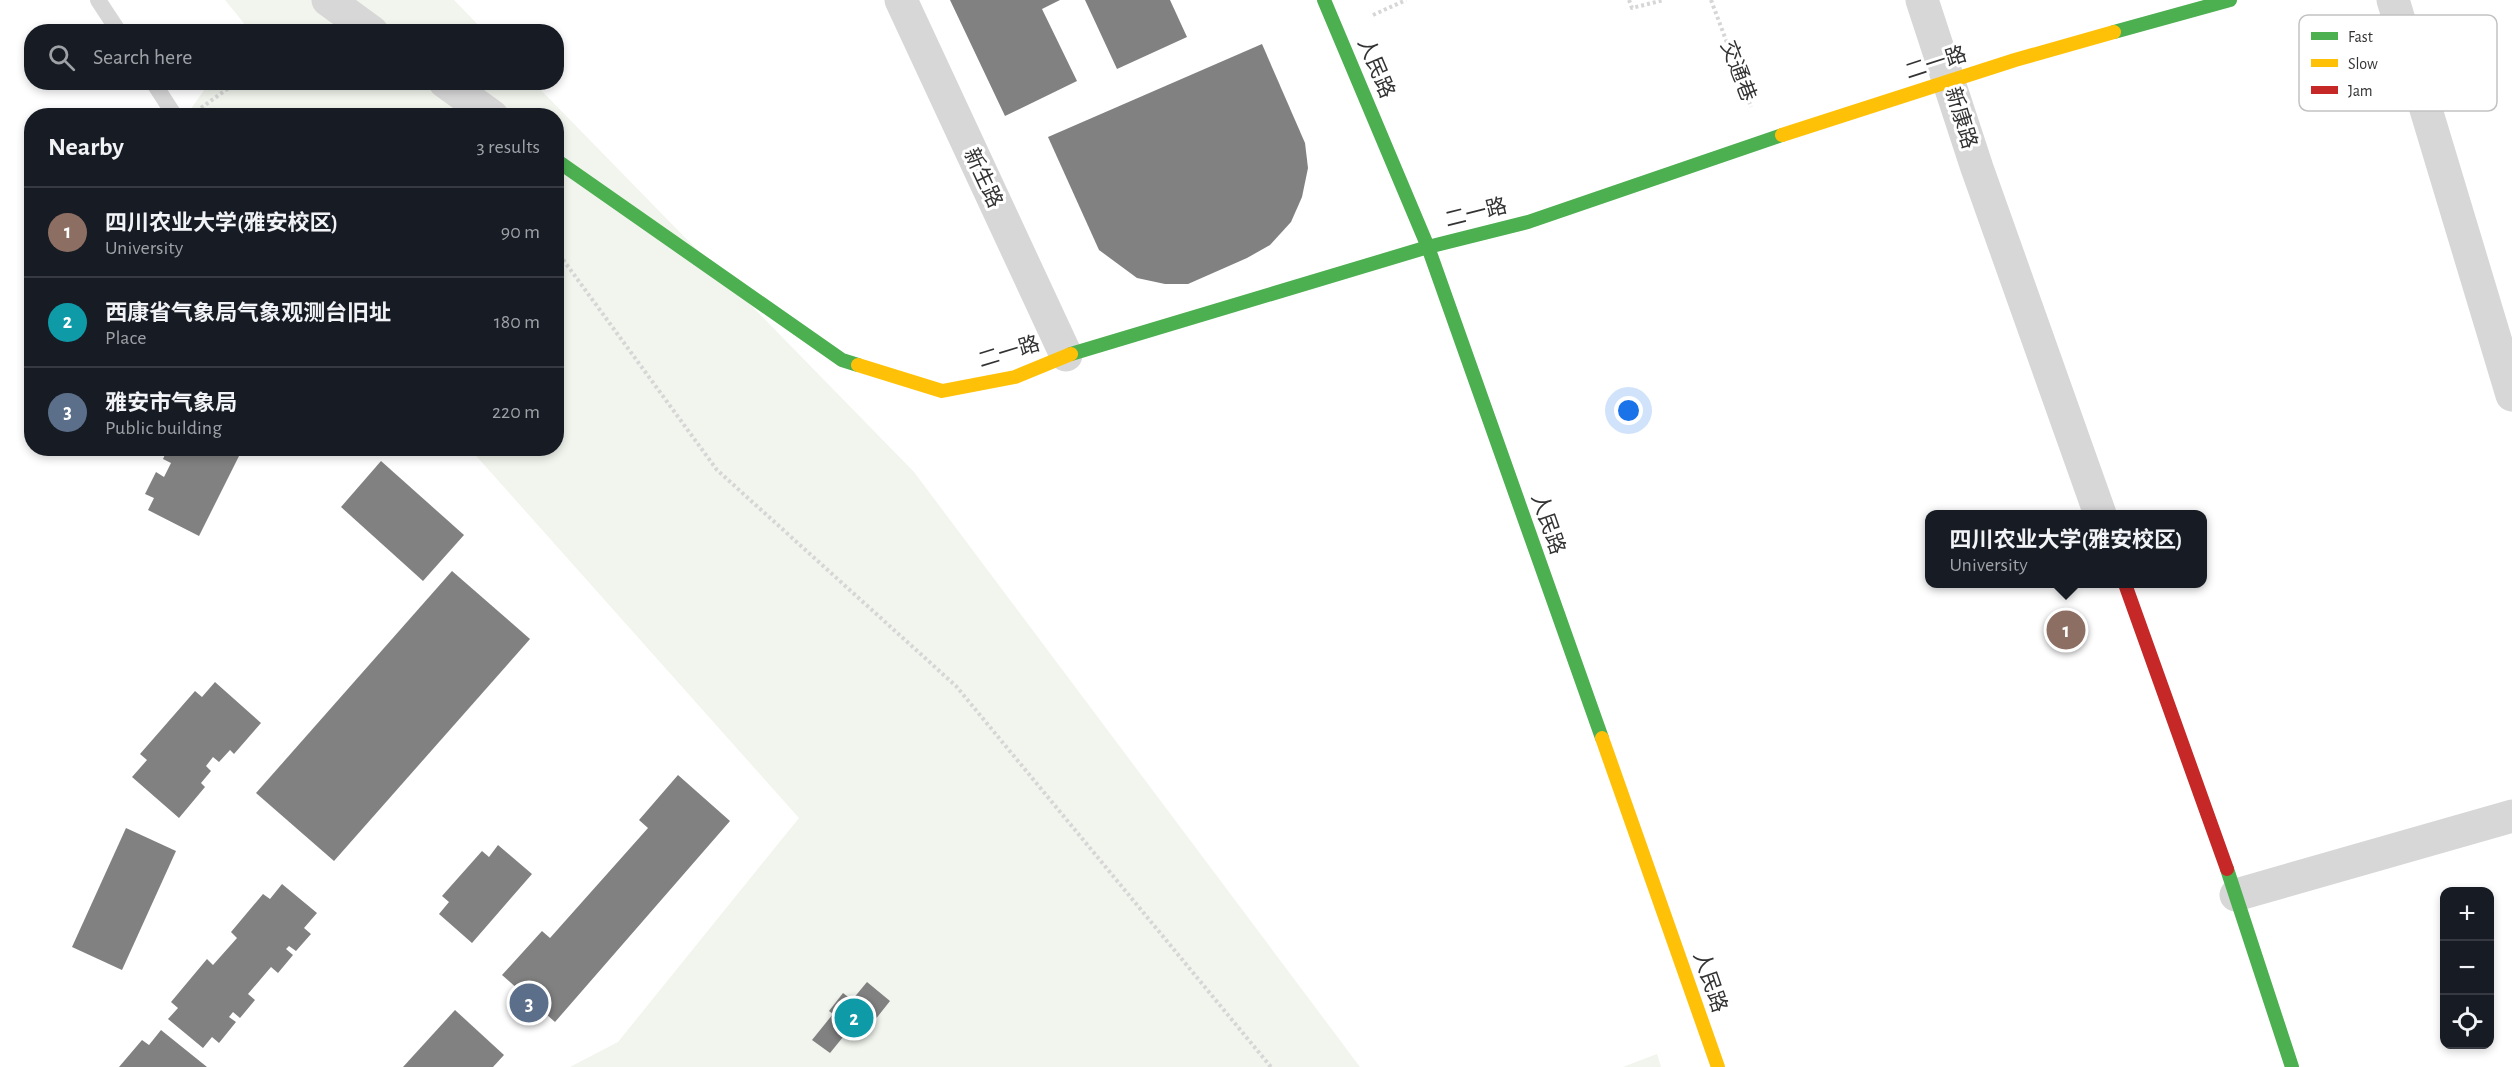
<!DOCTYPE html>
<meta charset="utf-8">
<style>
:root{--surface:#171b24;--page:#242831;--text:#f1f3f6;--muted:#9ea1a6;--line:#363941;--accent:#0b8043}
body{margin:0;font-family:"Alegreya Sans","Noto Sans SC",sans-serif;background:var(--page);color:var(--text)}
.controls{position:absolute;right:18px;bottom:18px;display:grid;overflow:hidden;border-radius:12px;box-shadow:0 3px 9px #0003}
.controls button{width:54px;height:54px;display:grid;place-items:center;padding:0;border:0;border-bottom:2px solid var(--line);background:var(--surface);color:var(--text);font:30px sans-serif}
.you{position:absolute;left:1629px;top:411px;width:21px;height:21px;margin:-15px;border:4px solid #fff;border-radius:50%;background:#1a73e8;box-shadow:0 0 0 9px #1a73e833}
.badge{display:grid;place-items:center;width:39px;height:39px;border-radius:50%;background:var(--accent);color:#fff;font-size:20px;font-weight:700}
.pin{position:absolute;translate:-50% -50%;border:3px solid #fff;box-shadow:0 2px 6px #0006}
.popup{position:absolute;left:1925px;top:510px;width:282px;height:78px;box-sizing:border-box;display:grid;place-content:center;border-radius:12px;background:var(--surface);filter:drop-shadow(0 2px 4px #0005);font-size:20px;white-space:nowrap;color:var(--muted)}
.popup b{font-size:22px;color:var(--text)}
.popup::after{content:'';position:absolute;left:50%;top:100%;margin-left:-12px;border:12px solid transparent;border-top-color:var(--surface)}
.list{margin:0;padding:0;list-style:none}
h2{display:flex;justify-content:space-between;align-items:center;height:78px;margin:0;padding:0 24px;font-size:26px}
h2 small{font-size:20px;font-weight:400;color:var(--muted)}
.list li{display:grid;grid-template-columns:39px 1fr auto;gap:18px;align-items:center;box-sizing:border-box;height:90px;padding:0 24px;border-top:2px solid var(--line)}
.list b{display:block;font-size:22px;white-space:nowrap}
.list p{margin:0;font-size:20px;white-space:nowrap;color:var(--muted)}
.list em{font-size:20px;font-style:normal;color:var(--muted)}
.icon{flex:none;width:33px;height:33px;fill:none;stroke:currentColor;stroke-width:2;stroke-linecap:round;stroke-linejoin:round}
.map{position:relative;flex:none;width:2512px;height:1067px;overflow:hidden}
.search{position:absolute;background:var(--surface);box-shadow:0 3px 9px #0003;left:24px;top:24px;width:540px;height:66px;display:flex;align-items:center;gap:15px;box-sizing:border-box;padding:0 21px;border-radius:24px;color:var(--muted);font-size:22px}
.panel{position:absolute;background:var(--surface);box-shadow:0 3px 9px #0003;left:24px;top:108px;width:540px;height:348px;border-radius:24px}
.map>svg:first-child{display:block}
.green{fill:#f1f5ed}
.building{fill:#818181}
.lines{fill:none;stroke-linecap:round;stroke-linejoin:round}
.path{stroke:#d6d6d6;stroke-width:4;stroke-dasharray:3 3;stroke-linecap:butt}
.lane{stroke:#d7d7d7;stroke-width:16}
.street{stroke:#d7d7d7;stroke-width:33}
.fast{stroke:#4caf50;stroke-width:14}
.slow{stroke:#ffc107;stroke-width:14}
.jam{stroke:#c62828;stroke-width:14}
.labels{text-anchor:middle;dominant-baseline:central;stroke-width:6;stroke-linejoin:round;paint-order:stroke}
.street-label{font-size:21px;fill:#333;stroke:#fff}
.key{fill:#fff;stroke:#c2c2c2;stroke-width:1.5}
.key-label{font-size:16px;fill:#333}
</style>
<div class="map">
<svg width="2512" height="1067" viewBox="0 0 2512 1067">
<rect width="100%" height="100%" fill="#fff"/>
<g class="green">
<polygon points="225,0 454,0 484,31 244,31 247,27"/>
<polygon points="209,83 534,83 914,472 1360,1067 570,1067 618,1042 799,818 470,449 556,448 556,116 186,116"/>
<polygon points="1657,1054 1661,1067 1623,1067"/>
</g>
<g class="building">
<polygon points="950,0 1060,0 1042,9 1077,81 1005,116"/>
<polygon points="1085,0 1170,0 1187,37 1117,69"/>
<polygon points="1262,44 1305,143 1308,168 1302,197 1291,222 1270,245 1247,258 1188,284 1165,284 1137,278 1099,250 1048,137"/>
<polygon points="168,448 243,448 199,536 148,510 154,498 145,494 156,472 164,477 171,463 163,459"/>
<polygon points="381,461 464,535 423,581 341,507"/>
<polygon points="452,571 530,639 334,861 256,793"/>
<polygon points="215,682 261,723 234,754 230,750 219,762 213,757 206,766 211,771 201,783 205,787 179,818 132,777 147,760 140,754 195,691 202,697"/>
<polygon points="678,775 730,821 555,1022 502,975 542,931 550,938 648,828 639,820"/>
<polygon points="126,828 176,851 122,970 72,947"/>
<polygon points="498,845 532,874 472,943 439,914 449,902 442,896 482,851 489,857"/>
<polygon points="282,884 317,913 304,928 311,934 296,951 289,946 286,949 293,955 278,973 271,967 248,994 255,1000 240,1018 233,1012 229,1017 236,1022 219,1043 212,1037 203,1048 168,1019 178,1008 171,1002 207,959 213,965 237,938 231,932 263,894 270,899"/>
<polygon points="867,982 890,1001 867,1030 856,1021 830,1053 812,1040 833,1014 829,1011 843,993 852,1000"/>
<polygon points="455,1010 504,1055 493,1067 403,1067"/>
<polygon points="161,1030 207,1067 119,1067 142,1040 149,1045"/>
</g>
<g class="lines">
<g class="path">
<polyline points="1629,0 1632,8 1664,0"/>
<polyline points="1711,0 1751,107"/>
<polyline points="1373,15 1406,0"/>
<polyline points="201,108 237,82"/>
<polyline points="556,250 717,470 956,686 1271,1067"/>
</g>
<g class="lane">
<polyline points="98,0 119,32"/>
<polyline points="153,82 175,116"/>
</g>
<g class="street">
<polyline points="328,0 372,32"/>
<polyline points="901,0 1066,355"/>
<polyline points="1922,0 1977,168 2100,514"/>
<polyline points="2393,0 2512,395"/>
<polyline points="445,82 492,116"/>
<polyline points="2236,895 2512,816"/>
</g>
<g class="fast">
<polyline points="1324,0 1428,247 1602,738"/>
<polyline points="2114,32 2230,0"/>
<polyline points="556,160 842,360 858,365"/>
<polyline points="1071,354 1428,247 1528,222 1782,135"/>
<polyline points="2227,869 2292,1067"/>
</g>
<g class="slow">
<polyline points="1782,135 2015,60 2114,32"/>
<polyline points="858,365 942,391 1015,377 1071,354"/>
<polyline points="1602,738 1718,1067"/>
</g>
<polyline class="jam" points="2125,584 2227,869"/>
</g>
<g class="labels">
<g class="street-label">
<text transform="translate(1936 63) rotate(-18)">二一路</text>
<text transform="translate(1376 68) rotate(67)">人民路</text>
<text transform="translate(1738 71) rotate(69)">交通巷</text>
<text transform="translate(1961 118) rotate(73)">新康路</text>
<text transform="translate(983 178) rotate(65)">新生路</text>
<text transform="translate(1476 213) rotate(-14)">二一路</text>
<text transform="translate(1009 352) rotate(-17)">二一路</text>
<text transform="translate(1548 524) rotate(71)">人民路</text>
<text transform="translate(1710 982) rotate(71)">人民路</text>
</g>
</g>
<rect x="2299" y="15" width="198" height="96" rx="9" class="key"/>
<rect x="2311" y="32" width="27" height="8" fill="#4caf50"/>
<rect x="2311" y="59" width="27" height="8" fill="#ffc107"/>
<rect x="2311" y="86" width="27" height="8" fill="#c62828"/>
<g class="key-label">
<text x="2348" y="42">Fast</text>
<text x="2348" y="69">Slow</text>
<text x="2348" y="96">Jam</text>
</g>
</svg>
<div class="controls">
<button>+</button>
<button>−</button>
<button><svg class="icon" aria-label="locate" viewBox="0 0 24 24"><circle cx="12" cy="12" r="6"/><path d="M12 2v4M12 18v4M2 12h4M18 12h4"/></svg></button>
</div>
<div class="you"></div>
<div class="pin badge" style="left:2066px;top:630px;background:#8d6e63">1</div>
<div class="popup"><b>四川农业大学(雅安校区)</b>University</div>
<div class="pin badge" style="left:854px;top:1018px;background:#0f9aa8">2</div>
<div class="pin badge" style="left:529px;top:1003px;background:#5c6f8a">3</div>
<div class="search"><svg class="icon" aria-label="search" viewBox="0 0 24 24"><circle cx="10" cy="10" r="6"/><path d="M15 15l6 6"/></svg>Search here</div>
<section class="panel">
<h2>Nearby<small>3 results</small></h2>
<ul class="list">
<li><span class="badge" style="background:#8d6e63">1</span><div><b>四川农业大学(雅安校区)</b><p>University</p></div><em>90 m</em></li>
<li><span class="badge" style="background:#0f9aa8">2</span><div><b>西康省气象局气象观测台旧址</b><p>Place</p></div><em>180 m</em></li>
<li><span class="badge" style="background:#5c6f8a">3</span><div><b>雅安市气象局</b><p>Public building</p></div><em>220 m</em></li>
</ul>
</section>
</div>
